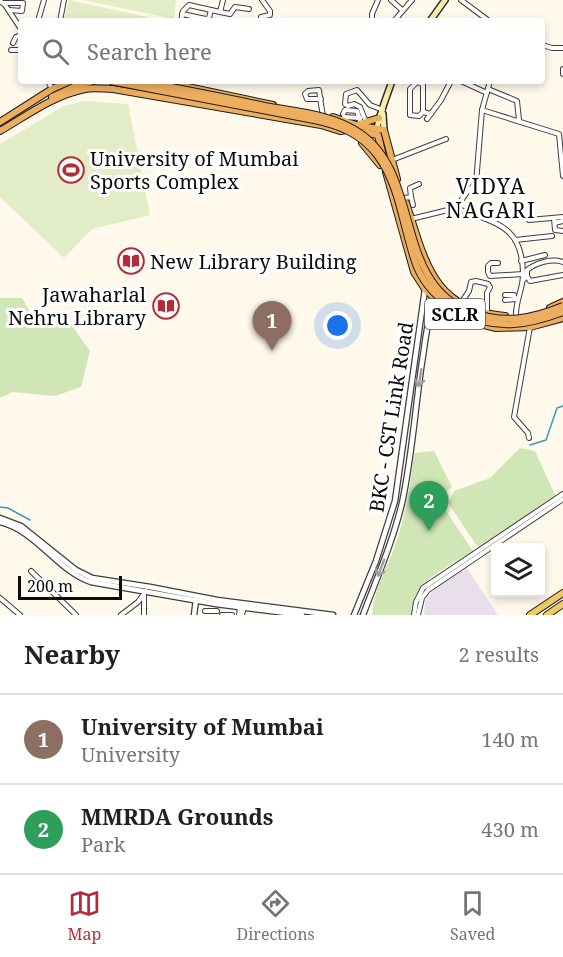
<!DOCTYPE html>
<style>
:root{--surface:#fff;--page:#f2f2f2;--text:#202124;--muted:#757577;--line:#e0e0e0;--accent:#b22c39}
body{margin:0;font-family:"Noto Serif",serif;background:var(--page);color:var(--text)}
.controls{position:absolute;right:18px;bottom:18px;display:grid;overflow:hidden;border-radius:6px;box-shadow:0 3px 9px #0003}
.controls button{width:54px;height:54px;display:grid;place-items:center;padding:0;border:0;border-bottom:2px solid var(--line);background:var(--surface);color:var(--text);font:30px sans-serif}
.scale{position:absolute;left:18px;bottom:15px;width:104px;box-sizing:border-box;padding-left:6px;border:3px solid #0b0b0b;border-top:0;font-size:16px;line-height:21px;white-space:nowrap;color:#0b0b0b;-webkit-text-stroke:4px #fff;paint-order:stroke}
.you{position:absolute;left:338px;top:326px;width:21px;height:21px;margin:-15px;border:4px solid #fff;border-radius:50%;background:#1a73e8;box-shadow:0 0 0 9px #1a73e833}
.badge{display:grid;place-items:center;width:39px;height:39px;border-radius:50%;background:var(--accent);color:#fff;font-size:20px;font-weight:700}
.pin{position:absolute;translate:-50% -50px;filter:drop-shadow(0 2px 3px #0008)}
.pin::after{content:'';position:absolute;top:32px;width:21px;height:18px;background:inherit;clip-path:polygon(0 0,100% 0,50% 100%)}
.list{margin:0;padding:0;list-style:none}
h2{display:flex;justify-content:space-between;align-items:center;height:78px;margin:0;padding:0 24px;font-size:26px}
h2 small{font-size:20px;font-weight:400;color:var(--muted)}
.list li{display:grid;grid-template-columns:39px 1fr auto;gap:18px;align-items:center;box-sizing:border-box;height:90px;padding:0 24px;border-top:2px solid var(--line)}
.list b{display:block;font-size:22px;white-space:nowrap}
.list p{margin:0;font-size:20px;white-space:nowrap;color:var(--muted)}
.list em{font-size:20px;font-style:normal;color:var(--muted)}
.icon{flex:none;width:33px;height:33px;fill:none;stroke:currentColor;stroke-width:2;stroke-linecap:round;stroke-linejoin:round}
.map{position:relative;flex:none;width:563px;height:615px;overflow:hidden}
.search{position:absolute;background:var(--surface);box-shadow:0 3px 9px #0003;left:18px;right:18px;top:18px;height:66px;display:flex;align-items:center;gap:15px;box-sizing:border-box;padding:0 21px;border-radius:6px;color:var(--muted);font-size:22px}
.sheet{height:258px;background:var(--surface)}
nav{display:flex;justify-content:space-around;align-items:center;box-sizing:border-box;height:84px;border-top:2px solid var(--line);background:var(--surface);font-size:16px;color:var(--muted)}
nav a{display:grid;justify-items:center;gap:3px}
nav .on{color:var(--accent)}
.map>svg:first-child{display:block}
.industrial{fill:#e8dfea}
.green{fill:#d1e6b7}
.pitch{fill:#e2edc8}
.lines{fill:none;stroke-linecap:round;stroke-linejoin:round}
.stream{stroke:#3d96c5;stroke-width:1.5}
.minor-casing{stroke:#3e3e3e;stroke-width:6}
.tertiary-casing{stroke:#3e3e3e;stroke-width:7}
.secondary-casing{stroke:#2d2d2d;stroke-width:8}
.primary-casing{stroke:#1c1c1c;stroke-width:8}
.trunk-casing{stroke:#1c1c1c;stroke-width:8}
.minor{stroke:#fff;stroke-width:4}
.tertiary{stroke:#fff;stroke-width:4.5}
.secondary{stroke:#faeda9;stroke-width:5}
.primary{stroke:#f1c867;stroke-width:6}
.trunk{stroke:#eeae60;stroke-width:6}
.trunk-bridge-casing{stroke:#1c1c1c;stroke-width:8;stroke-linecap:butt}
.trunk-bridge{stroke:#eeae60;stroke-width:6}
.oneway{stroke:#9d9d9d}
.labels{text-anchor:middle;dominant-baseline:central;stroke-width:6;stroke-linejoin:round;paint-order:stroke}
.shield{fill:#fff;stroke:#545454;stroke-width:1.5}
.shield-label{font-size:18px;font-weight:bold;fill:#0b0b0b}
.poi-label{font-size:20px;fill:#0b0b0b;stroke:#fff;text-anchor:start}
.street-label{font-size:20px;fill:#0b0b0b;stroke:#fff}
.neighbourhood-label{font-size:21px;letter-spacing:1.5px;fill:#0b0b0b;stroke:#fff}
</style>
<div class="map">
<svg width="563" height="615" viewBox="0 0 563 615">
<rect width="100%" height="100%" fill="#fef9ea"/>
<polygon class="industrial" points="466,567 498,615 424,615 425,601 433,591"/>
<g class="green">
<polygon points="0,298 22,298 33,317 72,326 90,351 81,387 55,396 13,392 0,398"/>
<polygon points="520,448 535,451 556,497 480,547 477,546 448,503 454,491 490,478"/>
<path d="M434 451 452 487C445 493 440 496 442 505L473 551C448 567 412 581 411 615H372C374 588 389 565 397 540 406 512 411 482 414 453Z"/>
</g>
<g class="pitch">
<polygon points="69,0 147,17 146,21 64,21"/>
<polygon points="83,0 176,0 174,19"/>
<polygon points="84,101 128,104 150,215 92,229 64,258 0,197 0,144 64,106"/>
</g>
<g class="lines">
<g class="stream">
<polyline points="530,445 546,440 557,408 563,406"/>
<polyline points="0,507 8,508 30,520"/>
</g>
<g class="minor-casing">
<g id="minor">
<polyline points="391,0 402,10"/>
<polyline points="461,0 489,21"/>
<polyline points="0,1 5,5 21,29"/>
<polyline points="3,3 23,3 22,11 9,10"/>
<polyline points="220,12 230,14 235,7 249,9"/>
<polyline points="182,14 206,19 209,18 211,10"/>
<polyline points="261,17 270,15 270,11 262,0"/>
<polyline points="38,21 44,0"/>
<polyline points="60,21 64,0"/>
<polyline points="181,21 183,11 189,5 220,12 223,0"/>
<polyline points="372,21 372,14 378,0"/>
<polyline points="394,21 412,0"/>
<polyline points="13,43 16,37 21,35"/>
<polyline points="542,45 552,48 563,48"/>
<polyline points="11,50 21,50"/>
<polyline points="563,74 563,69"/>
<polyline points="48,81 52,89"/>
<polyline points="461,81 487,93"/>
<polyline points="490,81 482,110 559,134 563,176"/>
<polyline points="488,89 517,101 519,120"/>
<path d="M321 99H307L305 94 308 91 319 90C320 98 321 106 323 115"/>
<polyline points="423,112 423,84 417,82 410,89 410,115 419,116 423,112 431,114"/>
<polyline points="343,114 345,110 357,111 361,123"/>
<polyline points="344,117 360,118"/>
<polyline points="427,119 441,100 451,81"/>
<polyline points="366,122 360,107 354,104 348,106 345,104 346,94 357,90 370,105 383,110"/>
<polyline points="392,160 446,139"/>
<polyline points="411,197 413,205"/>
<polyline points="404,198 411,197 410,188 419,184"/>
<path d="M456 208C494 223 523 224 523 275 523 289 515 302 516 317"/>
<polyline points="554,218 555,230 563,231"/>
<polyline points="411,219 456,208 467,192 476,183 482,110"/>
<polyline points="529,220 563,217"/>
<polyline points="555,223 563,221"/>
<polyline points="515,240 552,236"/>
<polyline points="521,261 545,255"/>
<polyline points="498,263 491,263 488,266 488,272 490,276 523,274"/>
<polyline points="527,276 530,281 563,275"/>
<path d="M523 280 527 276V270C536 263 551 258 563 262"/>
<polyline points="505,295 514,295 515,299"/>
<polyline points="505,300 516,299"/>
<polyline points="461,303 469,291 471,282 476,281 488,284 490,287 487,293 487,313"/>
<polyline points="529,438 528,433 514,417 530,327"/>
<polyline points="31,571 76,615"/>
<polyline points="0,598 20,615"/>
<polyline points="205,611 217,611"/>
<polyline points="121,615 138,602 146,591"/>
<polyline points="144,615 144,596"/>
<polyline points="222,615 232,615"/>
<polyline points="239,615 240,607"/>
<polyline points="242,615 244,607"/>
<polyline points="414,615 416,602 423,588 563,494"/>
<polyline points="418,615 422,598 428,590 563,499"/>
</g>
</g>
<g class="tertiary-casing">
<g id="tertiary">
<polyline points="0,518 21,526 76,570 92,578 150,587 217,600 333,615"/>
<path d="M0 522C37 531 56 570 91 582L216 604 302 615"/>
<polyline points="194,615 196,600"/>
<polyline points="354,615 376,561 395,501 425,289"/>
<path d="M363 615C377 578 393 541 402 503 412 457 415 409 422 362 425 346 427 313 437 301"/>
</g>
</g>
<g class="secondary-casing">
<g id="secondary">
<polyline points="430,21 445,0"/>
<polyline points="383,114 384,130"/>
<path d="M377 129C379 115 387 96 392 81"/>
</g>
</g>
<g class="primary-casing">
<g id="primary">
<polyline points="530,615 563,593"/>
<polyline points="547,615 563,604"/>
</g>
</g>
<g class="trunk-casing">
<g id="trunk">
<polyline points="159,81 273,105"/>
<polyline points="52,97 78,85 93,81"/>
<polyline points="333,117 356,125 384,130 397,179"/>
<polyline points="0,122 52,89 70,81"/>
<polyline points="359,124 379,118"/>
<path d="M0 131C26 116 54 95 85 89 94 87 104 89 113 89L321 125 340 131 346 130"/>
<polyline points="356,131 378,135 383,156"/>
<polyline points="362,143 380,165"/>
<polyline points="386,172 414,272 425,289 445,308 468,321 496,328 530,327 563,318"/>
<path d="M406 203C425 260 432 310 505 316"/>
<polyline points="550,308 563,302"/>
</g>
</g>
<use href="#minor" class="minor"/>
<use href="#tertiary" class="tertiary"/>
<use href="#secondary" class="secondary"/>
<use href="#primary" class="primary"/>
<use href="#trunk" class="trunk"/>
<g class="trunk-bridge-casing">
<g id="trunk-bridge">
<path d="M110 81 314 120C339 125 361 134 377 155 401 187 403 231 417 267 432 303 476 327 514 324 532 323 547 318 563 312"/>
<path d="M140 81C182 89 223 97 265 106 297 112 333 114 360 133 423 176 393 283 471 312 504 324 531 319 563 306"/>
</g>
</g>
<use href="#trunk-bridge" class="trunk-bridge"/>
</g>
<defs><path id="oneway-shaft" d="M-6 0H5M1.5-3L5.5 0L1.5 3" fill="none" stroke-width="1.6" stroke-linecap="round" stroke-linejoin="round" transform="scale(1.5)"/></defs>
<g class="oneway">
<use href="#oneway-shaft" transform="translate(420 378) rotate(99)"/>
<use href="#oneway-shaft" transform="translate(381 568) rotate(111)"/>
</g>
<defs>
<g id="stadium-ring" transform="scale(1.35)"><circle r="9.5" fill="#fff" stroke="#b22c39" stroke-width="1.5"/><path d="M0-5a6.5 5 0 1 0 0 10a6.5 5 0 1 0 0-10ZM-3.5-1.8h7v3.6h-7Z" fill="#b22c39"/></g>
<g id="library-ring" transform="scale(1.35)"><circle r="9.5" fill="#fff" stroke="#b22c39" stroke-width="1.5"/><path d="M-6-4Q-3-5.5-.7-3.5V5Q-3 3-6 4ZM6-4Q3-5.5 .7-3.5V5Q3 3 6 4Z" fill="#b22c39"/></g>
</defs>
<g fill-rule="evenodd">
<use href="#stadium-ring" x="71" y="170"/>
<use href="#library-ring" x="131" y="261"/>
<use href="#library-ring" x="166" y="306"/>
</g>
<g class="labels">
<rect class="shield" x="425" y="299" width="60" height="30" rx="4.5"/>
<g class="shield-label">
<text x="455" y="314">SCLR</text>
</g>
<g class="poi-label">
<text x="90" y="158">University of Mumbai<tspan x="90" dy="23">Sports Complex</tspan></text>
<text x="150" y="261">New Library Building</text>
<text x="146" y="294" text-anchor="end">Jawaharlal<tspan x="146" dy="23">Nehru Library</tspan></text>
</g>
<g class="street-label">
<text transform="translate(391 417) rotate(-81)">BKC - CST Link Road</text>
</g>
<g class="neighbourhood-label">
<text x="491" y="186">VIDYA<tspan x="491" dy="24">NAGARI</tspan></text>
</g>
</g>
</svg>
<div class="controls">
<button><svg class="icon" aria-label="layers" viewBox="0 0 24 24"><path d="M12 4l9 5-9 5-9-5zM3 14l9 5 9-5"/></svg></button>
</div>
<div class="scale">200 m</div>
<div class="you"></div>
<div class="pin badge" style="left:272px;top:351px;background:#8d6e63">1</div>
<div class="pin badge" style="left:429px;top:531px;background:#2e9e5b">2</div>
<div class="search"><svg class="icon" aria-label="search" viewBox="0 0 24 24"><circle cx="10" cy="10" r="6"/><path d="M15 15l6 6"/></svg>Search here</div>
</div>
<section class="sheet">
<h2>Nearby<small>2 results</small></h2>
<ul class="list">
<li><span class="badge" style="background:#8d6e63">1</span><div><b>University of Mumbai</b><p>University</p></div><em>140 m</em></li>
<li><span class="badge" style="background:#2e9e5b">2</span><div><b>MMRDA Grounds</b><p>Park</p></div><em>430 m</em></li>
</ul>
</section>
<nav>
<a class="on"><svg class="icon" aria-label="map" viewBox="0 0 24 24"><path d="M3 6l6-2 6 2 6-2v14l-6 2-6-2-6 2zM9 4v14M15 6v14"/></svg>Map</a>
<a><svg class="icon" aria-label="directions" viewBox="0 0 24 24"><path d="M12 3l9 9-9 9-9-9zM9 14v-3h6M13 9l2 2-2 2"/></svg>Directions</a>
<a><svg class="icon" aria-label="saved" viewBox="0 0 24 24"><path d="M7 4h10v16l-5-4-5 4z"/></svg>Saved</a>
</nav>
